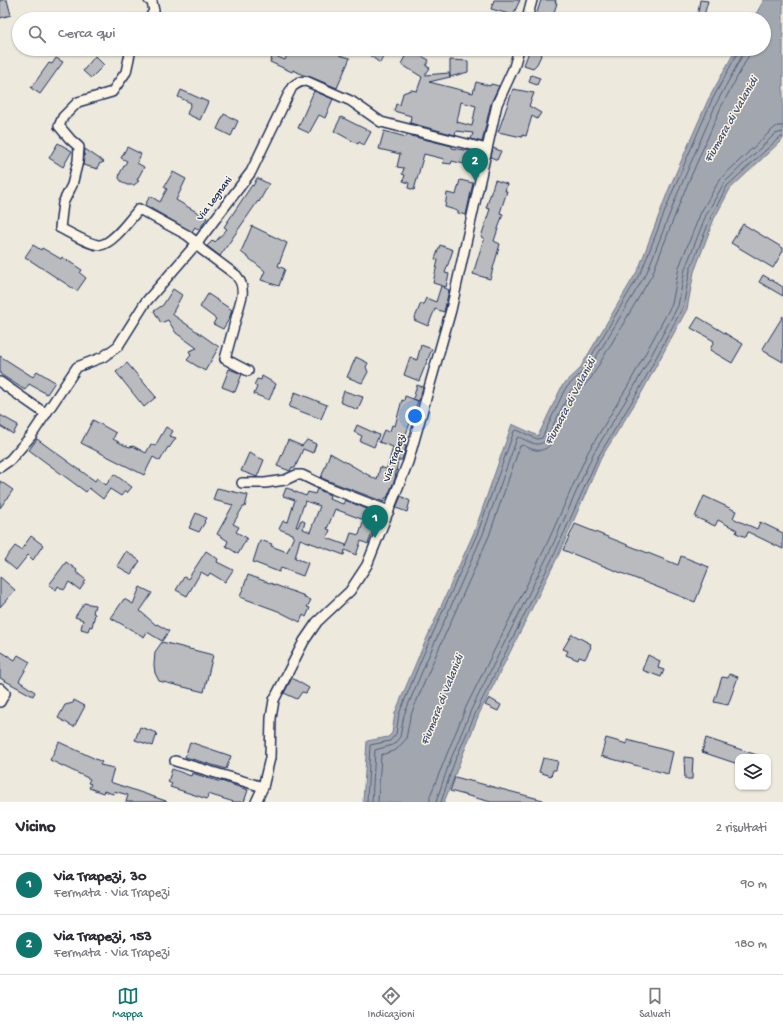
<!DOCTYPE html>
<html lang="it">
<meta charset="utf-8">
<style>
:root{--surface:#fff;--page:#f2f2f3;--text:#2b2b33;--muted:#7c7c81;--line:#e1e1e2;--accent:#0f766e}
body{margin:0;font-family:"Gochi Hand",sans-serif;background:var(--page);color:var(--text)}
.controls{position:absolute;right:12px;bottom:12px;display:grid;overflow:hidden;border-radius:8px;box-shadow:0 1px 3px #0004}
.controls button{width:36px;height:36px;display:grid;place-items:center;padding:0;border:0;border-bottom:1px solid var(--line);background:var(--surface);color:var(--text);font:20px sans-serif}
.you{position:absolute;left:415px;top:416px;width:14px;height:14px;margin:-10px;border:3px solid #fff;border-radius:50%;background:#1a73e8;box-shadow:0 0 0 6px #1a73e833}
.badge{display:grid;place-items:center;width:26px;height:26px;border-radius:50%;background:var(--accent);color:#fff;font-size:13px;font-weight:700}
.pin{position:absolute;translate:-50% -33px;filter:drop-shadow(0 1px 2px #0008)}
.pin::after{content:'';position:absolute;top:21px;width:14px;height:12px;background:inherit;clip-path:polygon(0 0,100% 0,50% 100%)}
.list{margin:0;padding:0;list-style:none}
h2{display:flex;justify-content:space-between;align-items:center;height:52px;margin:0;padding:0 16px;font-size:17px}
h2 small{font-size:13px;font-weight:400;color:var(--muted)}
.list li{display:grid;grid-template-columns:26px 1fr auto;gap:12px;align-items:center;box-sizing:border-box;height:60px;padding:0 16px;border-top:1px solid var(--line)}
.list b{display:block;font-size:15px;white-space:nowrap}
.list p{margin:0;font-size:13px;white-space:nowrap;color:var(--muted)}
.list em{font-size:13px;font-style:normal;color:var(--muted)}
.icon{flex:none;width:22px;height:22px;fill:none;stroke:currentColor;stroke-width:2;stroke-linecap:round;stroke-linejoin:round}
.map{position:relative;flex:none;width:783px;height:802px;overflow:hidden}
.search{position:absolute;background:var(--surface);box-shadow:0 1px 3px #0004;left:12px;right:12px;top:12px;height:44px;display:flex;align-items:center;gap:10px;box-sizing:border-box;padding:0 14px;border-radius:22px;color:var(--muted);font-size:15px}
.sheet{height:172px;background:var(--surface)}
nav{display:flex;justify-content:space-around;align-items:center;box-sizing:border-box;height:56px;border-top:1px solid var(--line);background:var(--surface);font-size:11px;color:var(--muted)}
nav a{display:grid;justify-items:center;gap:2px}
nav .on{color:var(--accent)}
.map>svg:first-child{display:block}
.water{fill:#a2a7af;stroke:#6c778f}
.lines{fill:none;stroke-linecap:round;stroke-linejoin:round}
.shore{stroke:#515f7e;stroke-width:1}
.building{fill:#babbbe;stroke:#1b2f5e;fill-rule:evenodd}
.minor-casing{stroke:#1b2f5e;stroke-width:12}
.minor{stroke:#fcf5e5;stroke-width:9}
.labels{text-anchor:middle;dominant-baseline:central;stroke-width:3;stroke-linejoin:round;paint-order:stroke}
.street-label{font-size:11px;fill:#1b2f5e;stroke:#fcf5e5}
.water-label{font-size:12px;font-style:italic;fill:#445376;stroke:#fcf5e5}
</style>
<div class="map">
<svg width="783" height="802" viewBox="0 0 783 802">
<rect width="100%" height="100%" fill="#eee9dd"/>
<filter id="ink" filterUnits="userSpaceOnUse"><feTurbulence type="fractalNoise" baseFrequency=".025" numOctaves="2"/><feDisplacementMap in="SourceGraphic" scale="8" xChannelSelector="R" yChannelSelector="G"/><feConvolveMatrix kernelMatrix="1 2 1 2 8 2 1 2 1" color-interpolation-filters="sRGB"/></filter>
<g filter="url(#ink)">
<polygon class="water" points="764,0 783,0 783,139 730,189 714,219 694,272 687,309 642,392 601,458 559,554 479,714 444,802 363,802 367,741 388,737 392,733 395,713 418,658 475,530 512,424 538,436 562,386 579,370 639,268 668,191 708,100 736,49 764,49 764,19 753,19"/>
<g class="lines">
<g class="shore">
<polyline points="367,802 370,745 390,741 396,734 399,714 421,660 478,532 514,431 517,430 537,439 542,438 565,389 582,372 642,270 672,193 711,102 738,52 739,49"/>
<path d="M372 802 375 750 393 745 400 737 404 715 426 662 483 534 517 438 519 437C528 441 537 448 545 441L570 392 586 374 647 272 677 195 716 104 743 54 744 49"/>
<path d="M378 802 381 755 396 750 406 739 410 717 432 664 489 536 520 446 523 445C533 450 541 454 550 445L575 395 591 378 652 275 682 197 721 107 748 57 750 49"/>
<polyline points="430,802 430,796 466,707 545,548 588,452 629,384 672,304 679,267 701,212 720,179 772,130 777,126 783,126"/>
<polyline points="436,802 450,761 471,710 550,551 593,454 634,387 678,306 685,269 706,215 724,183 775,134 783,132"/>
<polyline points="441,802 454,763 476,712 555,553 598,457 639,390 683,307 690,270 711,217 727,186 779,138 783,137"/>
</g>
</g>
<g class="building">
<polygon points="0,0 7,0 11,15 0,18"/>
<polygon points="494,0 520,0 513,15 491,9"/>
<polygon points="541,0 556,0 555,3 557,3 552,19 535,19"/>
<polygon points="700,0 708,1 703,19 697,19"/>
<polygon points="289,49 341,49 339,55 350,58 337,88 308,76 303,75 293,70 292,72 270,62 273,55 285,60"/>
<polygon points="371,49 387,49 380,63 368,54"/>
<path d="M409 49 429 60 426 66 430 68 425 75 449 73 450 77 429 82 473 93 476 82 490 86 491 84 499 86 491 103 482 142 471 139 473 133 456 131 455 135 410 123 411 116 394 111 396 104 400 105 403 93 411 90 417 91 422 77 401 64ZM461 102 476 106 472 126 457 122Z"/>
<polygon points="530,49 544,49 537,64 533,68 524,65"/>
<polygon points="95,56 104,65 91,78 83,71"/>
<polygon points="56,58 63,62 40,94 31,88 49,63 52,64"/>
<polygon points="450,60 468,61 468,72 450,77"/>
<polygon points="531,75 540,78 537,85 529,82"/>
<polygon points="513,89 534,93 529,106 541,113 537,119 532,116 526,136 522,135 522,137 498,132"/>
<polygon points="181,90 208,102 200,120 187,114 191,103 178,97"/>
<polygon points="314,91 333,99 325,118 319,115 309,133 298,128"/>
<polygon points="224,114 238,121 231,136 217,129"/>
<polygon points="341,117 371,132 364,145 359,142 358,144 334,131"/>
<polygon points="384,131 406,137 407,135 452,146 452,148 480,153 476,167 452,161 451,164 443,163 444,159 424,154 414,190 408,188 409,183 403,181 405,175 402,174 404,168 397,167 400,154 379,149"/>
<polygon points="58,143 72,151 63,167 49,158"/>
<polygon points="127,147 141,154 137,163 144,167 137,180 139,181 134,185 127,185 121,181 119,178 120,173 127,161 121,158"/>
<polygon points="493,148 501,151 497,160 491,157"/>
<polygon points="85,149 104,162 99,164 98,169 83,165"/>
<polygon points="173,172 186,179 176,200 207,218 199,230 195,227 192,232 145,205 150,196 160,202 167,189 164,187"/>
<polygon points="257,178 269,184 259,202 258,201 220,256 207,246 213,240 215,242 227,229 224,227 252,185 253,186"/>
<polygon points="460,180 473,183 466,215 458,213 458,211 445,207 447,193 456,195"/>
<polygon points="495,180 507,184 505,191 507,191 500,213 503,214 494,241 500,244 490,279 473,274 484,238 481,237 490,209 486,208"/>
<polygon points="743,224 783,248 783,251 773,268 731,243"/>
<polygon points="252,226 287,243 278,266 285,269 279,286 261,280 265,271 241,252"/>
<polygon points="33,245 41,250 42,248 61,259 62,257 82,270 80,273 86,278 77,291 25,257"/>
<polygon points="440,245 453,250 445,273 449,274 446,287 433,283 438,260 435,259"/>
<polygon points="763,275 783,287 783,296 759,282"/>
<polygon points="441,286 449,290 444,312 435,309 428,326 414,320 421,303 423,305 426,298 436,302"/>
<polygon points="173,289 182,295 172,314 219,347 205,371 187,360 191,355 189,351 197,348 176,333 168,320 161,323 154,311 163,305"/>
<polygon points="208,294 232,310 229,319 223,329 213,324 216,319 200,307"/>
<polygon points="783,316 783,362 762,350"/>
<polygon points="698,317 743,344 732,363 710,350 714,341 691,328"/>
<polygon points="421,345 432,349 419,381 404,375 410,357 417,360"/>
<polygon points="0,356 33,377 37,371 55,382 47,394 29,384 25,390 0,374"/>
<polygon points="356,357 368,363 366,367 368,372 362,383 347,377"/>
<polygon points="127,363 156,397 144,407 116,372"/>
<polygon points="229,369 242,374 235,392 222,387"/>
<polygon points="262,376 276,384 269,400 254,394 257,387 254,385 257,379 261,380"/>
<polygon points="417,385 423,387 419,401 413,399 418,401 402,445 406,446 402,460 398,460 395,479 387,498 385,498 384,502 321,478 330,453 377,480 380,467 386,469 388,465 393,447 379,442 384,430 388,432 389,430 390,431 392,425 395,426 402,400 404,401 405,396 413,399"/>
<polygon points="344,391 363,397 358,410 340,402"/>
<polygon points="295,392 327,405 321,419 289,407"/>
<polygon points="0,415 18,425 13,434 0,426"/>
<polygon points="93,420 116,433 113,439 124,445 130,447 133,446 146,453 151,444 155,446 166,427 173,431 170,436 176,438 169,448 168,447 160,461 153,457 144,475 81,443"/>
<polygon points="357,425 379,435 374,447 360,441 362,436 354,432"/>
<polygon points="37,439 95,481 97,478 106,485 114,474 132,487 127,493 125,491 121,496 110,489 103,499 89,488 86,492 29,450"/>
<polygon points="288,440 302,446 307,440 316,444 313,453 303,449 295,468 292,467 290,471 277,466"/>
<polygon points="249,453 264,460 257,477 241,471"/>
<polygon points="0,481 13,490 0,508"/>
<polygon points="217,488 248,495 245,507 243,507 233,524 239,527 236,532 247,538 238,554 226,546 228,541 217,534 233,505 213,500"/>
<path d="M286 488 293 490V491L306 496 308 492 315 494 317 489 330 495 329 499 343 504 345 500 379 514 368 544 361 541 356 555 345 550 344 555 300 539 295 558 308 563 303 576 281 568 279 572 253 562 260 540 272 544 271 546 287 552 294 536H292V534L279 529 283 521 288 522 295 500 283 496ZM305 501 320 506 310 532 303 529 305 522 301 520 298 527H296ZM335 509 364 520 359 535 351 533 346 547V545L327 538 330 530 327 529Z"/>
<polygon points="401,496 410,501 407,512 396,508"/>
<polygon points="704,496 736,511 733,518 741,522 757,529 760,522 783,533 783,549 748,532 746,537 736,533 737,530 718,520 715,526 695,517"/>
<polygon points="196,513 206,518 204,521 205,522 199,532 189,528"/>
<polygon points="575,524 678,565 681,556 709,567 695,602 563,550"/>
<polygon points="31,536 43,545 33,560 28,555 16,570 4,560 15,546 21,550"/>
<polygon points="126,551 140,561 131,574 117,566"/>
<polygon points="206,551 218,559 217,562 233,570 225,582 210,573 208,576 201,572 187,596 176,590 184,577 188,579"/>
<polygon points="66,562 77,570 76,572 86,580 80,590 69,582 64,590 58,586 56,590 49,585"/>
<polygon points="248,575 305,596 304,598 311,600 307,607 310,608 306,617 303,615 300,622 278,611 240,597"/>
<polygon points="0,577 15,590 0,607"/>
<polygon points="140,587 152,593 140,611 156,625 157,624 169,631 162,641 147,632 144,637 111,618 124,599 133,604"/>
<polygon points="84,603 95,605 93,613 95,614 92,627 90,626 88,631 81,629 83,620 75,617"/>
<polygon points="572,634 591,644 590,646 591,647 585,659 579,657 578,660 566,655 568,651 563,649"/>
<polygon points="162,642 213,655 204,692 159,681 155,673 154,665 155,652"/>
<polygon points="0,651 15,660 18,655 30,662 19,681 35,692 33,696 0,678"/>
<polygon points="648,655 660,661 658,668 664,670 661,677 642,670"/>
<polygon points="729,674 738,677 728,705 714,702 722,677 728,678"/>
<polygon points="292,678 309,688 306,693 302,692 297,699 284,693"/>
<polygon points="489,698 501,705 498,711 485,705"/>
<polygon points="74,700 85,706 74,727 58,718 65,705 73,703"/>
<polygon points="140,727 157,733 153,746 135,740"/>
<polygon points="606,738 627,744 627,740 673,752 668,774 601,756"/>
<polygon points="706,738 760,756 760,757 738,757 738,764 702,752"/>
<polygon points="59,742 102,762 100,765 114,768 110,782 166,801 166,802 126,802 128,795 114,791 113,794 104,791 103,793 89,788 91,784 88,783 90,779 50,760"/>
<polygon points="190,742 231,756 226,769 185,757"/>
<polygon points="684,757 693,758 692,779 685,779"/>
<polygon points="543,758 558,761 556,770 553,770 551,776 539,772"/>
<polygon points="172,769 191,776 192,773 221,782 221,781 248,790 244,802 234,802 208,794 207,799 170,787 172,784 168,782"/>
<polygon points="455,777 543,800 542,802 491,802 450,791"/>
</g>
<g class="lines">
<g class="minor-casing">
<g id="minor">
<polyline points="149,19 154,11 152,2 149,0"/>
<polyline points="527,19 532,0"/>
<path d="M131 49 126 72 112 92 78 102 63 117 59 126 70 139 79 147 78 161 72 185 63 203 60 228C68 232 92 246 100 245 113 244 130 219 139 209L187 235 197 243 201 249 236 275C242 282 243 288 242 296L225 359 248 371"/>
<polyline points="0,382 46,414"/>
<path d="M0 467 10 460 31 436 77 367 103 357 118 346 145 303 197 243 251 172 292 87C297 83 300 81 306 81L351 101 381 122 487 149"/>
<polyline points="242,483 265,483 285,480 296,475 302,475 327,487 389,511"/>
<polyline points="0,688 5,693 0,702"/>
<polyline points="175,761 263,787"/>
<polyline points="256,802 263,787 270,758 271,718 274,700 304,641 317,622 350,591 367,565 408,462 451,310 497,104 514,67 519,49"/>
</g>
</g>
<use href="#minor" class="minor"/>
</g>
</g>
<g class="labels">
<g class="street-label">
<text transform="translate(215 199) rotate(-53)">Via Legnani</text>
<text transform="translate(395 458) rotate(-71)">Via Trapezi</text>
</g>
<g class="water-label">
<text transform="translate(732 120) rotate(-60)">Fiumara di Valanidi</text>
<text transform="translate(571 402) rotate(-62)">Fiumara di Valanidi</text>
<text transform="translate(443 700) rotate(-68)">Fiumara di Valanidi</text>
</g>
</g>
</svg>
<div class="controls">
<button><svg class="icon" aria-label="layers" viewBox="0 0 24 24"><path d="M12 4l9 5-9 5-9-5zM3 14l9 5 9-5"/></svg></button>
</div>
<div class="you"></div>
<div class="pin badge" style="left:375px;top:538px">1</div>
<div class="pin badge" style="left:475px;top:181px">2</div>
<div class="search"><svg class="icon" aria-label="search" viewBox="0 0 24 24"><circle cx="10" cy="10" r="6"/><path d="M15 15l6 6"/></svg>Cerca qui</div>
</div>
<section class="sheet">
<h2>Vicino<small>2 risultati</small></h2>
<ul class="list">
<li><span class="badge">1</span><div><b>Via Trapezi, 30</b><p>Fermata · Via Trapezi</p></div><em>90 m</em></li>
<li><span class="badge">2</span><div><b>Via Trapezi, 153</b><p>Fermata · Via Trapezi</p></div><em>180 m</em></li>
</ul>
</section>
<nav>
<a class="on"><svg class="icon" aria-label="map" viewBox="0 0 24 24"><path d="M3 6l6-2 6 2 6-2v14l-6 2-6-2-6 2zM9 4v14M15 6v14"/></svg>Mappa</a>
<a><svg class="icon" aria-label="directions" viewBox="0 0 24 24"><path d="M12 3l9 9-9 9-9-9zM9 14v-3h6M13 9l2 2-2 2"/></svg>Indicazioni</a>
<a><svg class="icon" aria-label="saved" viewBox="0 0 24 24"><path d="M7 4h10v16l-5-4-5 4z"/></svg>Salvati</a>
</nav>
